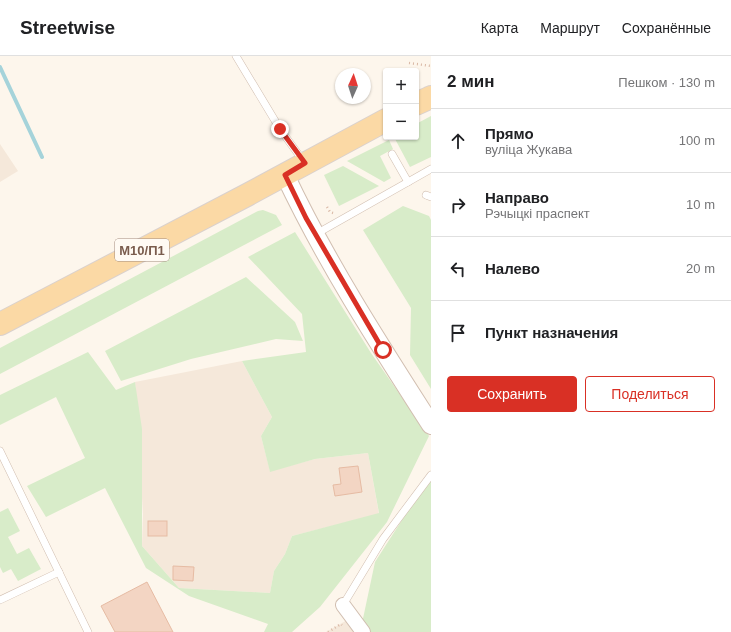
<!DOCTYPE html>
<html lang="ru">
<meta charset="utf-8">
<style>
:root{--surface:#fff;--page:#f2f2f2;--text:#202124;--muted:#757577;--line:#e0e0e0;--accent:#d93025}
body{margin:0;font-family:Helvetica,sans-serif;background:var(--page);color:var(--text)}
.controls{position:absolute;right:12px;top:12px;display:grid;overflow:hidden;border-radius:4px;box-shadow:0 1px 3px #0004}
.controls button{width:36px;height:36px;display:grid;place-items:center;padding:0;border:0;border-bottom:1px solid var(--line);background:var(--surface);color:var(--text);font:20px sans-serif}
.compass{position:absolute;left:335px;top:12px;width:36px;height:36px;border-radius:50%;background:var(--surface);box-shadow:0 1px 3px #0004;rotate:3deg}
.stop{position:absolute;width:12px;height:12px;margin:-9px;border:3px solid #d93025;border-radius:50%;background:#fff}
.stop.end{background:#d93025;border-color:#fff;box-shadow:0 1px 4px #0008}
.list{margin:0;padding:0;list-style:none}
h2{display:flex;justify-content:space-between;align-items:center;height:52px;margin:0;padding:0 16px;font-size:17px}
h2 small{font-size:13px;font-weight:400;color:var(--muted)}
.list li{display:grid;grid-template-columns:26px 1fr auto;gap:12px;align-items:center;box-sizing:border-box;height:64px;padding:0 16px;border-top:1px solid var(--line)}
.list b{display:block;font-size:15px;white-space:nowrap}
.list p{margin:0;font-size:13px;white-space:nowrap;color:var(--muted)}
.list em{font-size:13px;font-style:normal;color:var(--muted)}
.actions{display:flex;gap:8px;padding:12px 16px}
.actions a{flex:1;padding:9px 0;border:1px solid var(--accent);border-radius:4px;text-align:center;font-size:14px;color:var(--accent)}
.actions .main{background:var(--accent);color:#fff}
.icon{flex:none;width:22px;height:22px;fill:none;stroke:currentColor;stroke-width:2;stroke-linecap:round;stroke-linejoin:round}
.map{position:relative;flex:none;width:431px;height:576px;overflow:hidden}
header{display:flex;align-items:center;gap:24px;box-sizing:border-box;height:56px;padding:0 20px;background:var(--surface);border-bottom:1px solid var(--line)}
header strong{font-size:19px}
nav{display:flex;gap:22px;margin-inline-start:auto;font-size:14px}
main{display:flex}
aside{flex:1;background:var(--surface)}
.map>svg:first-child{display:block}
.residential{fill:#f5e8da}
.green{fill:#d8ecc9}
.lines{fill:none;stroke-linecap:round;stroke-linejoin:round}
.stream{stroke:#a5d3da;stroke-width:4}
.building{fill:#f3d5c3;stroke:#e6bba3}
.service-casing{stroke:#d1beb0;stroke-width:8}
.minor-casing{stroke:#d1beb0;stroke-width:16}
.tertiary-casing{stroke:#d1beb0;stroke-width:20}
.primary-casing{stroke:#dad1cd;stroke-width:24}
.path{stroke:#d9b8a5;stroke-width:2.5;stroke-dasharray:1 3;stroke-linecap:butt}
.service{stroke:#fff;stroke-width:7}
.minor{stroke:#fff;stroke-width:14}
.tertiary{stroke:#fff;stroke-width:18}
.primary{stroke:#fbd9a5;stroke-width:22}
.route{stroke:#d93025;stroke-width:5}
.labels{text-anchor:middle;dominant-baseline:central;stroke-width:4;stroke-linejoin:round;paint-order:stroke}
.shield{fill:#fffaf3;stroke:#a28b7f;stroke-width:1}
.shield-label{font-size:13px;font-weight:bold;fill:#7a5c4d}
</style>
<header>
<strong>Streetwise</strong>
<nav><a>Карта</a><a>Маршрут</a><a>Сохранённые</a></nav>
</header>
<main>
<div class="map">
<svg width="431" height="576" viewBox="0 0 431 576">
<rect width="100%" height="100%" fill="#fdf6ec"/>
<g class="residential">
<polygon points="0,88 18,115 0,126"/>
<polygon points="242,305 272,361 261,380 270,415 315,403 368,397 379,458 292,480 285,498 274,515 270,537 179,532 142,490 143,458 135,326"/>
<polygon points="358,558 372,576 326,576"/>
</g>
<g class="green">
<polygon points="431,60 431,101 410,111 394,81 416,81 416,68"/>
<polygon points="389,84 393,93 380,100 391,122 384,126 347,105"/>
<polygon points="343,110 379,130 339,150 324,119"/>
<polygon points="403,150 429,160 431,164 431,333 410,299 411,252 363,174"/>
<polygon points="263,154 276,159 282,169 0,318 0,292 258,155"/>
<polygon points="295,176 371,297 429,380 387,466 320,551 292,576 264,576 268,568 189,540 146,512 105,432 46,461 27,430 85,402 56,341 0,369 0,339 88,296 116,334 135,326 142,373 142,490 179,532 270,537 274,515 285,498 292,480 379,457 368,397 315,403 270,416 261,380 272,361 242,305 306,296 302,258 248,201"/>
<polygon points="246,221 295,266 303,285 276,283 191,303 121,325 105,295"/>
<polygon points="431,425 431,576 364,576 361,572 375,506 413,447"/>
<polygon points="8,452 20,475 8,481 17,498 29,492 41,513 18,525 11,513 3,517 0,511 0,456"/>
</g>
<g class="lines">
<polyline class="stream" points="0,11 42,101"/>
</g>
<g class="building">
<polygon points="358,410 362,436 335,440 333,429 341,428 339,412"/>
<rect x="148" y="465" width="19" height="15"/>
<polygon points="173,510 194,511 193,525 173,524"/>
<polygon points="147,526 173,576 115,576 101,550"/>
</g>
<g class="lines">
<g class="service-casing">
<g id="service">
<polyline points="236,0 280,73 304,106"/>
<polyline points="392,98 408,126"/>
<polyline points="426,139 431,141"/>
<polyline points="316,178 431,113"/>
<polyline points="0,395 88,576"/>
<polyline points="0,544 59,516"/>
<polyline points="343,549 383,483 431,419"/>
</g>
</g>
<g class="minor-casing">
<polyline id="minor" points="343,549 363,576"/>
</g>
<g class="tertiary-casing">
<path id="tertiary" d="M285 119C326 206 379 288 431 369"/>
</g>
<g class="primary-casing">
<g id="primary">
<polyline points="416,48 431,41"/>
<polyline points="0,268 247,139 386,64"/>
</g>
</g>
<g class="path">
<polyline points="409,7 431,10"/>
<polyline points="327,151 330,156 333,157"/>
<polyline points="328,576 341,568 342,569"/>
</g>
<use href="#service" class="service"/>
<use href="#minor" class="minor"/>
<use href="#tertiary" class="tertiary"/>
<use href="#primary" class="primary"/>
</g>
<g class="lines">
<polyline class="route" points="280,73 305,107 285,119 306,162 383,294"/>
</g>
<g class="labels">
<rect class="shield" x="115" y="183" width="54" height="22" rx="3"/>
<g class="shield-label">
<text x="142" y="194">М10/П1</text>
</g>
</g>
</svg>
<div class="controls">
<button>+</button>
<button>−</button>
</div>
<svg class="compass" viewBox="-18 -18 36 36"><path d="M0-13l5 13h-10z" fill="#e53935"/><path d="M0 13l5-13h-10z" fill="#757577"/></svg>
<div class="stop" style="left:383px;top:294px"></div>
<div class="stop end" style="left:280px;top:73px"></div>
</div>
<aside>
<h2>2 мин<small>Пешком · 130 m</small></h2>
<ul class="list">
<li><svg class="icon" aria-label="ahead" viewBox="0 0 24 24"><path d="M12 20V5M6 11l6-6 6 6"/></svg><div><b>Прямо</b><p>вуліца Жукава</p></div><em>100 m</em></li>
<li><svg class="icon" aria-label="right" viewBox="0 0 24 24"><path d="M7 20v-9h11M14 6l5 5-5 5"/></svg><div><b>Направо</b><p>Рэчыцкі праспект</p></div><em>10 m</em></li>
<li><svg class="icon" aria-label="left" viewBox="0 0 24 24"><path d="M17 20v-9H6M10 6l-5 5 5 5"/></svg><div><b>Налево</b></div><em>20 m</em></li>
<li><svg class="icon" aria-label="arrive" viewBox="0 0 24 24"><path d="M6 21V4h12l-3 4 3 4H6"/></svg><div><b>Пункт назначения</b></div></li>
</ul>
<div class="actions"><a class="main">Сохранить</a><a>Поделиться</a></div>
</aside>
</main>
